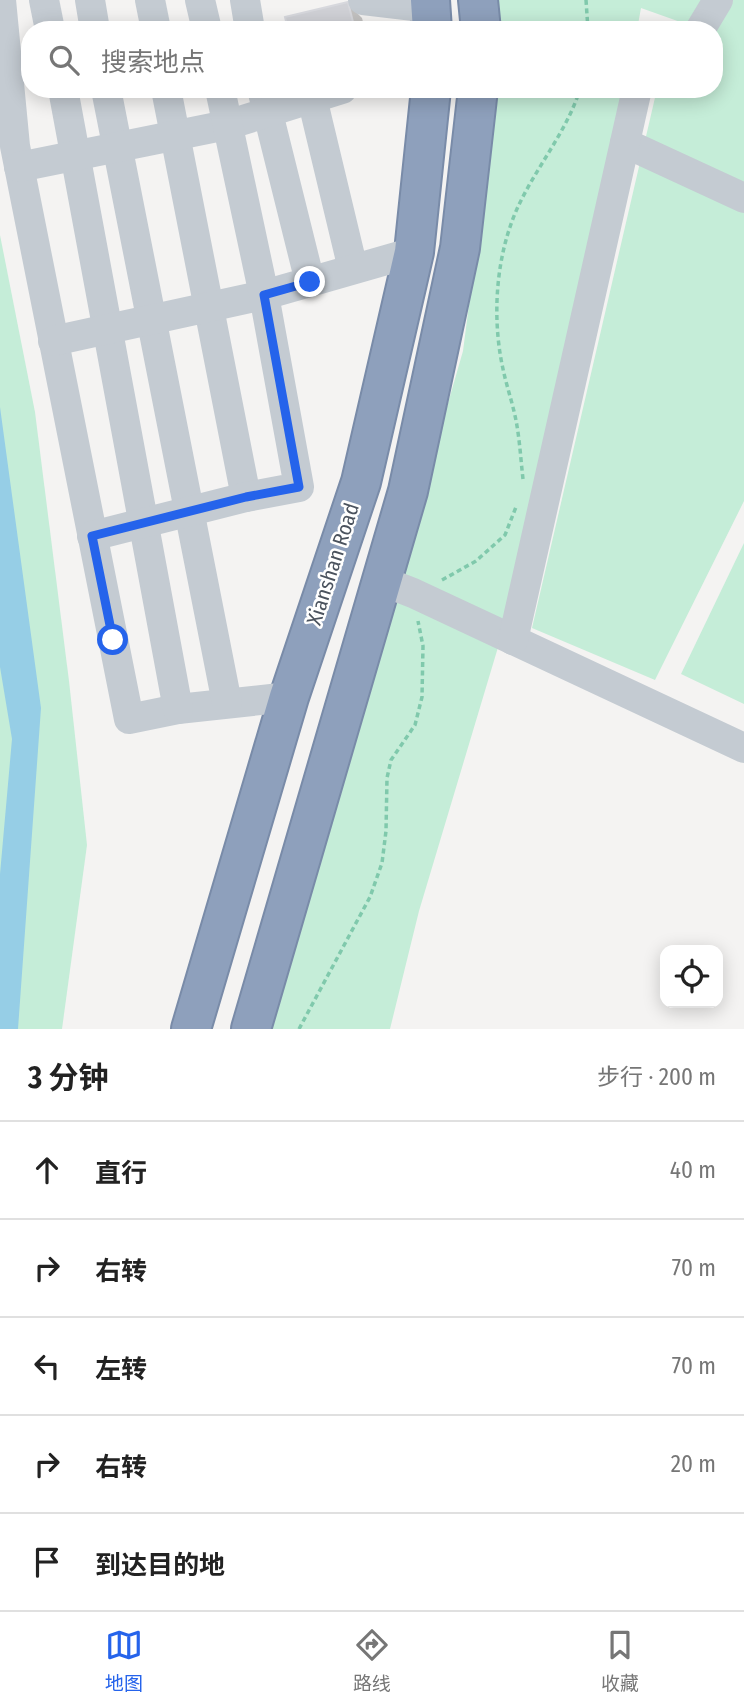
<!DOCTYPE html>
<html lang="zh">
<meta charset="utf-8">
<style>
:root{--surface:#fff;--page:#f2f2f2;--text:#222;--muted:#767676;--line:#e0e0e0;--accent:#2563eb}
body{margin:0;font-family:"Fira Sans Condensed","Noto Sans SC",sans-serif;background:var(--page);color:var(--text)}
.controls{position:absolute;right:21px;bottom:21px;display:grid;overflow:hidden;border-radius:14px;box-shadow:0 4px 18px #0003}
.controls button{width:63px;height:63px;display:grid;place-items:center;padding:0;border:0;border-bottom:2px solid var(--line);background:var(--surface);color:var(--text);font:35px sans-serif}
.stop{position:absolute;width:21px;height:21px;margin:-16px;border:5px solid #2563eb;border-radius:50%;background:#fff}
.stop.end{background:#2563eb;border-color:#fff;box-shadow:0 2px 7px #0008}
.list{margin:0;padding:0;list-style:none}
h2{display:flex;justify-content:space-between;align-items:center;height:91px;margin:0;padding:0 28px;font-size:30px}
h2 small{font-size:23px;font-weight:400;color:var(--muted)}
.list li{display:grid;grid-template-columns:46px 1fr auto;gap:21px;align-items:center;box-sizing:border-box;height:98px;padding:0 28px;border-top:2px solid var(--line)}
.list b{display:block;font-size:26px;white-space:nowrap}
.list em{font-size:23px;font-style:normal;color:var(--muted)}
.icon{flex:none;width:38px;height:38px;fill:none;stroke:currentColor;stroke-width:2;stroke-linecap:round;stroke-linejoin:round}
.map{position:relative;flex:none;width:744px;height:1029px;overflow:hidden}
.search{position:absolute;background:var(--surface);box-shadow:0 4px 18px #0003;left:21px;right:21px;top:21px;height:77px;display:flex;align-items:center;gap:18px;box-sizing:border-box;padding:0 24px;border-radius:28px;color:var(--muted);font-size:26px}
.sheet{height:581px;background:var(--surface)}
nav{display:flex;justify-content:space-around;align-items:center;box-sizing:border-box;height:98px;border-top:2px solid var(--line);background:var(--surface);font-size:19px;color:var(--muted)}
nav a{display:grid;justify-items:center;gap:4px}
nav .on{color:var(--accent)}
.map>svg:first-child{display:block}
.green{fill:#c5edd8}
.water{fill:#96cee6}
.shadow{fill:#0003}
.building{fill:#d0d1d6;stroke:#d7d8dd;stroke-width:2}
.lines{fill:none;stroke-linecap:round;stroke-linejoin:round}
.highway-casing{stroke:#798ba8;stroke-width:42}
.path{stroke:#80c9ac;stroke-width:3.5;stroke-dasharray:5 3.5;stroke-linecap:butt}
.minor{stroke:#c4cbd2;stroke-width:30}
.highway{stroke:#8ea0bc;stroke-width:38}
.route{stroke:#2563eb;stroke-width:9}
.labels{text-anchor:middle;dominant-baseline:central;stroke-width:5;stroke-linejoin:round;paint-order:stroke}
.street-label{font-size:21px;fill:#4b535e;stroke:#fff}
</style>
<div class="map">
<svg width="744" height="1029" viewBox="0 0 744 1029">
<rect width="100%" height="100%" fill="#f4f3f2"/>
<g class="green">
<polygon points="494,0 715,0 700,29 641,8 637,30 500,30"/>
<polygon points="733,0 744,0 744,501 655,680 532,628 657,89 714,89 714,33"/>
<polygon points="497,89 627,89 499,644 419,911 390,1029 268,1029 463,351"/>
<polygon points="0,235 35,412 69,681 87,845 62,1029 0,1029"/>
<polygon points="744,543 744,704 681,674"/>
</g>
<polygon class="water" points="0,407 41,708 18,1029 0,1029 0,874 12,739 0,667"/>
<polygon class="shadow" points="348,4 362,18 365,30 290,30"/>
<polygon class="building" points="348,2 355,30 288,30 285,17"/>
<g class="lines">
<g class="highway-casing">
<g id="highway">
<polyline points="430,0 432,30"/>
<polyline points="478,0 481,30"/>
<polyline points="191,1029 289,697 361,482 414,252 431,89"/>
<polyline points="251,1029 408,491 460,248 478,89"/>
</g>
</g>
<g class="path">
<polyline points="586,0 588,30"/>
<path d="M523 479C521 462 520 444 517 426 514 407 507 388 503 369 493 324 495 271 510 227 526 178 565 138 580 89"/>
<polyline points="442,580 476,561 505,535 516,507"/>
<polyline points="299,1029 370,897 382,863 386,831 387,778 391,760 415,725 422,697 423,646 418,621"/>
</g>
<g class="minor">
<polyline points="1,0 15,146 129,719 178,709 289,697"/>
<polyline points="44,0 50,30"/>
<polyline points="90,0 95,30"/>
<polyline points="150,0 156,30"/>
<polyline points="200,0 207,30"/>
<polyline points="245,0 250,30"/>
<polyline points="363,0 431,8"/>
<polyline points="700,30 718,0"/>
<polyline points="63,89 178,709"/>
<polyline points="106,89 227,703"/>
<polyline points="166,89 246,497"/>
<polyline points="262,89 310,282"/>
<polyline points="312,98 353,269"/>
<polyline points="625,143 744,198"/>
<polyline points="19,167 227,125 342,89"/>
<polyline points="53,341 264,295 414,252"/>
<polyline points="92,536 246,497 299,487 264,295 220,89"/>
<polyline points="382,581 413,593 744,748"/>
<polyline points="513,640 637,89"/>
</g>
<use href="#highway" class="highway"/>
</g>
<g class="lines">
<polyline class="route" points="113,640 92,536 246,497 299,487 264,295 310,282"/>
</g>
<g class="labels">
<g class="street-label">
<text transform="translate(333 564) rotate(-72)">Xianshan Road</text>
</g>
</g>
</svg>
<div class="controls">
<button><svg class="icon" aria-label="locate" viewBox="0 0 24 24"><circle cx="12" cy="12" r="6"/><path d="M12 2v4M12 18v4M2 12h4M18 12h4"/></svg></button>
</div>
<div class="stop" style="left:113px;top:640px"></div>
<div class="stop end" style="left:310px;top:282px"></div>
<div class="search"><svg class="icon" aria-label="search" viewBox="0 0 24 24"><circle cx="10" cy="10" r="6"/><path d="M15 15l6 6"/></svg>搜索地点</div>
</div>
<section class="sheet">
<h2>3 分钟<small>步行 · 200 m</small></h2>
<ul class="list">
<li><svg class="icon" aria-label="ahead" viewBox="0 0 24 24"><path d="M12 20V5M6 11l6-6 6 6"/></svg><div><b>直行</b></div><em>40 m</em></li>
<li><svg class="icon" aria-label="right" viewBox="0 0 24 24"><path d="M7 20v-9h11M14 6l5 5-5 5"/></svg><div><b>右转</b></div><em>70 m</em></li>
<li><svg class="icon" aria-label="left" viewBox="0 0 24 24"><path d="M17 20v-9H6M10 6l-5 5 5 5"/></svg><div><b>左转</b></div><em>70 m</em></li>
<li><svg class="icon" aria-label="right" viewBox="0 0 24 24"><path d="M7 20v-9h11M14 6l5 5-5 5"/></svg><div><b>右转</b></div><em>20 m</em></li>
<li><svg class="icon" aria-label="arrive" viewBox="0 0 24 24"><path d="M6 21V4h12l-3 4 3 4H6"/></svg><div><b>到达目的地</b></div></li>
</ul>
</section>
<nav>
<a class="on"><svg class="icon" aria-label="map" viewBox="0 0 24 24"><path d="M3 6l6-2 6 2 6-2v14l-6 2-6-2-6 2zM9 4v14M15 6v14"/></svg>地图</a>
<a><svg class="icon" aria-label="directions" viewBox="0 0 24 24"><path d="M12 3l9 9-9 9-9-9zM9 14v-3h6M13 9l2 2-2 2"/></svg>路线</a>
<a><svg class="icon" aria-label="saved" viewBox="0 0 24 24"><path d="M7 4h10v16l-5-4-5 4z"/></svg>收藏</a>
</nav>
